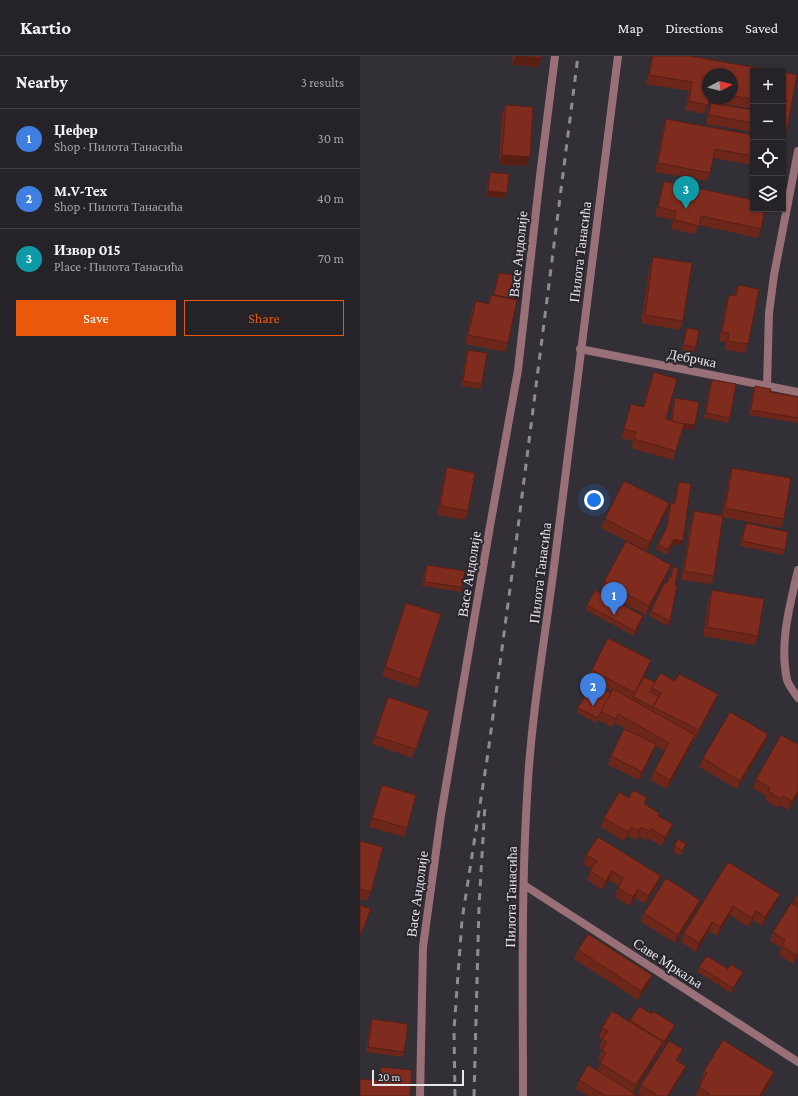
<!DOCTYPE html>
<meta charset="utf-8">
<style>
:root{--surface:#262328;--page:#2e2b30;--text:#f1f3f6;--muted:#a4a4a8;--line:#424045;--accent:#ea580c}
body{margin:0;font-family:"Crimson Pro",serif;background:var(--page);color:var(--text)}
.controls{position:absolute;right:12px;top:12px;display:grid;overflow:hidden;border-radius:0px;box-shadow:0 1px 3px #0004}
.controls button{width:36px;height:36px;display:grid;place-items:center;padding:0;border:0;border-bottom:1px solid var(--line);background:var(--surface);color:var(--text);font:20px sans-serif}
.compass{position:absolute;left:342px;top:12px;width:36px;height:36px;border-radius:50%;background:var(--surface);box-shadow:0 1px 3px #0004;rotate:83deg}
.scale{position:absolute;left:12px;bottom:10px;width:92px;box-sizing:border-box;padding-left:4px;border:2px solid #eae7ec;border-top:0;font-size:11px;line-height:14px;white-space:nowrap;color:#eae7ec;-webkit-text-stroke:3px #29252c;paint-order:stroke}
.you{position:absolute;left:234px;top:444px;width:14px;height:14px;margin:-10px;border:3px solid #fff;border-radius:50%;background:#1a73e8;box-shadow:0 0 0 6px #1a73e833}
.badge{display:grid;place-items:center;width:26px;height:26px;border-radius:50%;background:var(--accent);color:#fff;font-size:13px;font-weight:700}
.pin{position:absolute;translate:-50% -33px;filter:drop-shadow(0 1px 2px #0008)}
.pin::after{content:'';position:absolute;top:21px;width:14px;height:12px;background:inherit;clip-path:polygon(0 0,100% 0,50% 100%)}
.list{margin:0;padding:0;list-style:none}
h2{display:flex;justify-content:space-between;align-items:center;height:52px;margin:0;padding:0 16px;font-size:17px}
h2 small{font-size:13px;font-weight:400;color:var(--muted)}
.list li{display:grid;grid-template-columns:26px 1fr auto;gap:12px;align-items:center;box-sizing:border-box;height:60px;padding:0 16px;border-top:1px solid var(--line)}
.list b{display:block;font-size:15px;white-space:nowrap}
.list p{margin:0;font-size:13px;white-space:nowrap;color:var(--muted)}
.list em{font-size:13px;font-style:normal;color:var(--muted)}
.actions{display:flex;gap:8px;padding:12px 16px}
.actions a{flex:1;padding:9px 0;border:1px solid var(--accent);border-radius:0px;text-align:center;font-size:14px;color:var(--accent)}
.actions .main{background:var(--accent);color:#fff}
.icon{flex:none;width:22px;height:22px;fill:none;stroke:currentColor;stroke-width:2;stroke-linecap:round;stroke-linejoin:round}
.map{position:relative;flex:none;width:438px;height:1040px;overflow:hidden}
header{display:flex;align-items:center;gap:24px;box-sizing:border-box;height:56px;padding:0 20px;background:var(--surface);border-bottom:1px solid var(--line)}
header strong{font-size:19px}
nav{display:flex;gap:22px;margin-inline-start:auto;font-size:14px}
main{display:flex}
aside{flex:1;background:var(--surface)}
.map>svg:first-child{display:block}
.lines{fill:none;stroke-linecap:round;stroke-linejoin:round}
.street{stroke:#9a7078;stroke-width:8}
.rail{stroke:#8e8b91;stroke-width:3;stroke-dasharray:7 7;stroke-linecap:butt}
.wall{fill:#6d261a;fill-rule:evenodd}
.shaded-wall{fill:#591f15}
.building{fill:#7f2c1e;stroke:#591f15}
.labels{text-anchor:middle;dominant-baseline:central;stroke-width:4;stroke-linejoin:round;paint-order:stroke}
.street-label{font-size:14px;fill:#eae7ec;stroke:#29252c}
</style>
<header>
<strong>Kartio</strong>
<nav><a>Map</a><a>Directions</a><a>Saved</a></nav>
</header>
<main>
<aside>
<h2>Nearby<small>3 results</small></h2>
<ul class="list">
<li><span class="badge" style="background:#3f7fe0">1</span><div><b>Џефер</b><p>Shop · Пилота Танасића</p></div><em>30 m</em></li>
<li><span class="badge" style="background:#3f7fe0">2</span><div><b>M.V-Tex</b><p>Shop · Пилота Танасића</p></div><em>40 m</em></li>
<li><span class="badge" style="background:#0f9aa8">3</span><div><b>Извор 015</b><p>Place · Пилота Танасића</p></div><em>70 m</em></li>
</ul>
<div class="actions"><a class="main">Save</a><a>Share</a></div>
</aside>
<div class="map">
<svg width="438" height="1040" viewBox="0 0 438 1040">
<rect width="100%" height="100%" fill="#332f36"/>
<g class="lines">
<g class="street">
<polyline points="220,293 438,336"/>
<polyline points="407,330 409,257 414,219 438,95"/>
<path d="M438 514C430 549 419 587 427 624 429 630 435 637 438 642"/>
<polyline points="164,829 438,1006"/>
<polyline points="60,1040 63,891 81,759 130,470 158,314 180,120 195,0"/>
<path d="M163 1040C163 940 161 840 167 741 171 658 186 577 196 495 217 330 237 165 258 0"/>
</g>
<g class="rail">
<polyline points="95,1040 94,974 102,864 128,697 154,503 218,0"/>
<polyline points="114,1040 119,850 125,749"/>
</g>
</g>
<g class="wall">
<polygon points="153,0 182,0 178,11 152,9"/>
<path d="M292 0H330L393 15V53L348 45 344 58 325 54 329 35 286 28ZM348 18H372V42H348Z"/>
<polygon points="423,16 427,73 424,82 423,82"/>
<polygon points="351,47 393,54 393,76 346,68 348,55"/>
<polygon points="146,49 170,101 166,110 139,108 142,58"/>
<polygon points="306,63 393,79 393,109 353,102 350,117 347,125 295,116 303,72"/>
<polygon points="130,116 145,142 126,140 129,121"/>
<polygon points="304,125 401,173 398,182 339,169 335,178 311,173 313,164 295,160 301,134"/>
<polygon points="293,201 323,265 320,274 281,267 290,210"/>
<polygon points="139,217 160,220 155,244 148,287 145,296 105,288 112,254 116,245 128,248 131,239 133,239 137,222"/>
<polygon points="378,229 388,288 385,297 365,294 366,286 359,285 366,247 369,239 374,239"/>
<polygon points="327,272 336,291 334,296 322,294 325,277"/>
<polygon points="108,294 122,328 120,333 101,330 106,298"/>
<polygon points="294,316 306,363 311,364 313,347 315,342 335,369 333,374 323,372 316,395 313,404 271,392 273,385 261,382 271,348 283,351 290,325"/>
<polygon points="352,324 370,362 368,367 344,362 350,328"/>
<polygon points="395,330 410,336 438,341 438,367 389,359 393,335"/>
<polygon points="87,411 108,455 105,464 77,459 84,420"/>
<polygon points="372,412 424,463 421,472 363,461 354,520 351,528 321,524 331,464 334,455 362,459 369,421"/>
<polygon points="319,426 321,489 313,488 307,499 296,493 298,488 306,474 309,452 311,447 314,448 317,431"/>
<polygon points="309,447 306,456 287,495 241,472 245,463"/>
<polygon points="386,467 425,494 423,499 380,490 384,472"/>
<polygon points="67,509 102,531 101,536 62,530 65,514"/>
<polygon points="311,509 307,518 286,559 241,535 244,526"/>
<polygon points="313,511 315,530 310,565 308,570 289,560 291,555 307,527 309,521 310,521"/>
<polygon points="352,534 398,580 395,589 343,580 349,543"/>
<polygon points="46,547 60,623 57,632 22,620"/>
<polygon points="227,549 283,560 282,565 274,580 226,554"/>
<polygon points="288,613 284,621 295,626 355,647 335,683 334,682 332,688 307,733 290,724 294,715 305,695 295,690 293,697 279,724 248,709 251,700 266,673 254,667 252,671 238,664 238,663 236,667 217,657 218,652 251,637 252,635 228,623 232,614"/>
<polygon points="28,641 69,655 52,702 12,688"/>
<polygon points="405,687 377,733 339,711 343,702"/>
<polygon points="438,687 438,738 429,754 420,749 418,752 405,744 406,740 393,732 396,723 437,688"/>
<polygon points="22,729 47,772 44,781 9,771"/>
<polygon points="269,742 285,748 299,757 298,760 313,768 309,777 302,790 288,782 286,785 278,780 276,784 268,780 264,785 241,771 244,762"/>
<polygon points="0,785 11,836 7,845 0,843"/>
<polygon points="314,790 324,793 320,800 313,795"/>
<polygon points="226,799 298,828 285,848 275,842 270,850 255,841 259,830 249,824 242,834 227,824 231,813 223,808"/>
<polygon points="368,806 416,847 402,870 393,864 388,871 370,859 357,880 349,875 336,896 321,886 324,877"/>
<polygon points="438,838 438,903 437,902 433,908 419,899 421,892 410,885 413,876 433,848"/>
<polygon points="337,853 315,887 281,866 284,857"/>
<polygon points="218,894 292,919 289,928 278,944 214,903"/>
<polygon points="339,911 368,913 383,916 381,921 371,937 338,916"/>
<polygon points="12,963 44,996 43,1001 6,996 10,968"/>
<polygon points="270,964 313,974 303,991 301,990 299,995 274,1037 278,1040 228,1040 216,1033 219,1024 237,1015 241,1005 238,1003 242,994 239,992 242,983 239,981 242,972 269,965"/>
<polygon points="319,1002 318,1005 326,1010 322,1019 309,1040 281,1040 278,1038 281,1029"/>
<polygon points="21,1011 50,1040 17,1024"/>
<polygon points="344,1015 414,1016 410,1027 402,1040 335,1040 339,1031 341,1027 340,1026"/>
</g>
<g class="shaded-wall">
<polygon points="156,0 181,2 178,11 152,9"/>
<polygon points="142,99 170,101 166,110 139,108"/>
<polygon points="128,135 147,137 145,142 126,140"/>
<polygon points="312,366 335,369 333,374 310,371"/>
<polygon points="309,447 306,456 287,495 290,486"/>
<polygon points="314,483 323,485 321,489 313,488 307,499 308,494"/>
<polygon points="311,509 307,518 286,559 289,550"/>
<polygon points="283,560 282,565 274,580 275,575"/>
<polygon points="291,604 288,613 274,641 273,641 271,646 275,637"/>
<polygon points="358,638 355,647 335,683 339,674"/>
<polygon points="408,678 405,687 377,733 380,725"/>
<polygon points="335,679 332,688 307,733 310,724"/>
<polygon points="296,688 293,697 279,724 282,716"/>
<polygon points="438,735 438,738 429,754 432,745"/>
<polygon points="313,768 309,777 302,790 305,781"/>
<polygon points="271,771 268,780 264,785 268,776"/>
<polygon points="281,771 278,780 276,784 279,775"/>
<polygon points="252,815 249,824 242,834 246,825"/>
<polygon points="301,820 298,828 285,848 288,840"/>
<polygon points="278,833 275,842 270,850 273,841"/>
<polygon points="420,838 416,847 402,870 405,861"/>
<polygon points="340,844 337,853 315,887 318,879"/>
<polygon points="373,850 370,859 357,880 360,871"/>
<polygon points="396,855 393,864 388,871 392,862"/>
<polygon points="352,866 349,875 336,896 339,887"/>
<polygon points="438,897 437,902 433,908 436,899"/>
<polygon points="383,916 381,921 371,937 373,932"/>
<polygon points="292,919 289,928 278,944 281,935"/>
<polygon points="315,969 313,974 303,991 304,986"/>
<polygon points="303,986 299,995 273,1038 276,1029"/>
<polygon points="323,993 319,1002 313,1013 316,1004"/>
<polygon points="326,1010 322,1019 309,1040 307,1040"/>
<polygon points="414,1016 410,1027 402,1040 399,1040"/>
</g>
<g class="building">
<polygon points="156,0 182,0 181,2"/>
<polygon points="293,0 330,0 415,15 393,15 393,43 372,40 372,18 348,18 348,42 349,42 348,49 329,45 332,26 289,19"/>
<polygon points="423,16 437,19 427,73 423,72"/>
<polygon points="351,47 393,54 393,67 349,59"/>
<polygon points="146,49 173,51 170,101 142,99"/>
<polygon points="306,63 393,79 393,100 355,93 350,117 298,107"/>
<polygon points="130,116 149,118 147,137 128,135"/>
<polygon points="304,125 393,144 393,153 405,153 401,173 341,160 339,170 314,164 316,155 298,151"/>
<polygon points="293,201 332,207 323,265 285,259"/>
<polygon points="139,217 160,220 155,243 134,239"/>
<polygon points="378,229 399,233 388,288 368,285 369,277 362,276 369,239 376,240"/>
<polygon points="131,239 157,244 148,287 108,279 116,245 129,248"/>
<polygon points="327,272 339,274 336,291 323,289"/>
<polygon points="108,294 127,297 122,328 103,325"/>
<polygon points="294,316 317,323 306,363 324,368 316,395 274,383 276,376 264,373 271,348 284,351"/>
<polygon points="352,324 376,328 370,362 346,357"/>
<polygon points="395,330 411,333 410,336 438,341 438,362 391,354"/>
<polygon points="315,342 339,346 335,369 319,367 312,364"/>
<polygon points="87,411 115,417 108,455 80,450"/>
<polygon points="372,412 431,422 424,463 365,452"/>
<polygon points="264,425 309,447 290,486 245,463"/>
<polygon points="319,426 331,428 323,485 314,483 308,494 298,488 307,471 311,447 315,448"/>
<polygon points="334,455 363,460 354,520 324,515"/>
<polygon points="386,467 428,476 425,494 382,485"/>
<polygon points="266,485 311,509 289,550 244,526"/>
<polygon points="67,509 105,515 102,531 64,526"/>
<polygon points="313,511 318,512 315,530 317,530 310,565 291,555 305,526 307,527 309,521 311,522"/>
<polygon points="235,534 283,560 275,575 227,549"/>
<polygon points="352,534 404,543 398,580 347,571"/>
<polygon points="46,547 81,558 60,623 25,611"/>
<polygon points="248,582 291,604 275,637 232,614"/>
<polygon points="300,617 315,625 319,618 358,638 339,674 293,651 301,637 292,632"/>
<polygon points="284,621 295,626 290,636 299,640 293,651 273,641"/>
<polygon points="232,627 251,637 238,662 218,652"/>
<polygon points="253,633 335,679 310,724 294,715 309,687 258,658 256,663 241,655"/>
<polygon points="28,641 69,655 56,693 15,680"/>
<polygon points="370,656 408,678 380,725 343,702"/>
<polygon points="264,673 296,688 282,716 251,700"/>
<polygon points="421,679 437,688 438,687 438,735 432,745 423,740 421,743 408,735 410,732 396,723"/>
<polygon points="22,729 56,739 47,772 12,762"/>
<polygon points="273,734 287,742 284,748 299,757 298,760 313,768 305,781 291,773 290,776 281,771 279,775 271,771 268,776 244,762 259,736 269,742"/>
<polygon points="238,781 301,820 288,840 278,833 273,841 258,832 263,822 252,815 246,825 230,815 237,805 226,799"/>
<polygon points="318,783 326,788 322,795 314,790"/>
<polygon points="0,785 23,791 11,836 0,833"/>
<polygon points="368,806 420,838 405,861 396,855 392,862 373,850 360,871 352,866 339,887 324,877"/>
<polygon points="306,822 340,844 318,879 284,857"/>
<polygon points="438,838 438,848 434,845"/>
<polygon points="431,847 438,851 438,897 436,899 422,890 425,884 413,876"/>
<polygon points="0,849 11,853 0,880"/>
<polygon points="228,878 292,919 281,935 218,894"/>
<polygon points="347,900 368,913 371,908 383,916 373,932 339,911"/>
<polygon points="279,950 292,958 293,955 315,969 304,986 270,964"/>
<polygon points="252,955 303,986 276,1029 240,1007 246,997 242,994 247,986 242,983 248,975 242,972"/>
<polygon points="12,963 48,968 44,996 8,991"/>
<polygon points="363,984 414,1016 399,1040 348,1040 349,1037 339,1031 347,1017 344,1015"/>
<polygon points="309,985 323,993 316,1004 326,1010 307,1040 298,1040 281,1029"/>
<polygon points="228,1009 278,1040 246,1040 219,1024"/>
<polygon points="21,1011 52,1014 50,1040 0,1040 0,1023 20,1025"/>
</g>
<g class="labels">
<g class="street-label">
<text transform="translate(220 196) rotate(-83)">Пилота Танасића</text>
<text transform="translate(158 198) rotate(-84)">Васе Андолије</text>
<text transform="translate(332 302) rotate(11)">Дебрчка</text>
<text transform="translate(180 517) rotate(-83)">Пилота Танасића</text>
<text transform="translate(109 518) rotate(-81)">Васе Андолије</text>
<text transform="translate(57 838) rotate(-82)">Васе Андолије</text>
<text transform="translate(151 841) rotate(-89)">Пилота Танасића</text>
<text transform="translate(308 907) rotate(33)">Саве Мркаља</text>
</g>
</g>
</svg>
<div class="controls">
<button>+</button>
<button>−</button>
<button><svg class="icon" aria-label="locate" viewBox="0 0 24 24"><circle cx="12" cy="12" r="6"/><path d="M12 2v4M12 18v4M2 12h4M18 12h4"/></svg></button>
<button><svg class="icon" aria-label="layers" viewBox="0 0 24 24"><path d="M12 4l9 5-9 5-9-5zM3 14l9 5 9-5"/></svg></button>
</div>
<svg class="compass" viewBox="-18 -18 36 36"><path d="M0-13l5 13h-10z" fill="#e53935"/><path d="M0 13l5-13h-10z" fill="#a4a4a8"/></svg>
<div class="scale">20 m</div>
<div class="you"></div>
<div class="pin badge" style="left:254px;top:559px;background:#3f7fe0">1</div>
<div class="pin badge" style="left:233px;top:650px;background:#3f7fe0">2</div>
<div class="pin badge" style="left:326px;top:153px;background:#0f9aa8">3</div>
</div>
</main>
